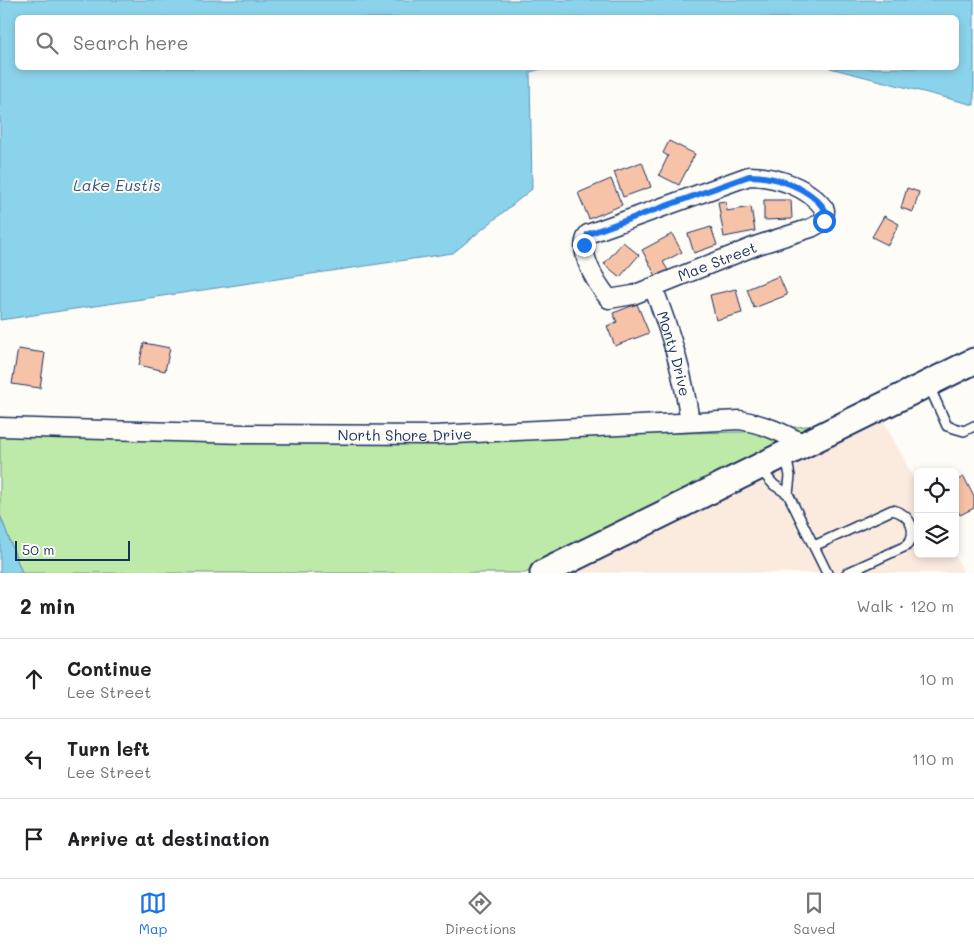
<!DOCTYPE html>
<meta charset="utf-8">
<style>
:root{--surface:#fff;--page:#f2f2f2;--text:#202124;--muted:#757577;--line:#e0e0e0;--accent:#1a73e8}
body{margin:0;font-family:Mali,sans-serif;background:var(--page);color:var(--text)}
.controls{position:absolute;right:15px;bottom:15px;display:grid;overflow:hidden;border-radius:8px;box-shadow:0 2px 8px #0003}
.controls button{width:45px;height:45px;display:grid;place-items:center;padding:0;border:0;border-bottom:1px solid var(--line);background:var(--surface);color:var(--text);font:25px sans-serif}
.scale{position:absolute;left:15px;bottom:12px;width:115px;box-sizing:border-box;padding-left:5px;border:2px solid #1b2f5e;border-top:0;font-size:14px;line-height:18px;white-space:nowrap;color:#1b2f5e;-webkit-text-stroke:4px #fdfcf7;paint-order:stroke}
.stop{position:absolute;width:15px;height:15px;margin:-11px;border:4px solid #1a73e8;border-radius:50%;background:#fff}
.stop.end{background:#1a73e8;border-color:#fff;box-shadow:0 1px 5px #0008}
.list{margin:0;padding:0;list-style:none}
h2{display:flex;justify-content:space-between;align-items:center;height:65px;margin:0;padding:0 20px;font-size:21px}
h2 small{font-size:16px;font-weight:400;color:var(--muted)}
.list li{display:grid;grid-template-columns:32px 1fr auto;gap:15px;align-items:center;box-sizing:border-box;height:80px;padding:0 20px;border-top:1px solid var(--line)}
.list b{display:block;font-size:19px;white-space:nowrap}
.list p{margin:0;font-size:16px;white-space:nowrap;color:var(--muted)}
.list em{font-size:16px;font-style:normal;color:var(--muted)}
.icon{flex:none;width:28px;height:28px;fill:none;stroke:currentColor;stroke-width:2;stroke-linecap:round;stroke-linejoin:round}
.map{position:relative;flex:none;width:974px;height:573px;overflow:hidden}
.search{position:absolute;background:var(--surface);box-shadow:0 2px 8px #0003;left:15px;right:15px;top:15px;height:55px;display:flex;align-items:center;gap:12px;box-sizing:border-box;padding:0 18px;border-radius:8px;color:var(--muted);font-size:19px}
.sheet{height:305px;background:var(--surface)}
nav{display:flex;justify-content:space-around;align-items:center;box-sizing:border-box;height:70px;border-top:1px solid var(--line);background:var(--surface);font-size:14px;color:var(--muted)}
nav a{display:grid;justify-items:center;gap:2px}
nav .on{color:var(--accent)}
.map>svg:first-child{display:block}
.built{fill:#fbebdf}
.green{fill:#bdeaa8;stroke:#6c8c83}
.water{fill:#8ad3eb;stroke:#5e91b3}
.building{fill:#f7c3a8;stroke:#1b2f5e}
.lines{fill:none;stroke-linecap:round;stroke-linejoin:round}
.service-casing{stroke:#1b2f5e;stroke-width:12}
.minor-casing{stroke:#1b2f5e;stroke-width:21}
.secondary-casing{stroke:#1b2f5e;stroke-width:29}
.service{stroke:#fdfcf7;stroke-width:9}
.minor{stroke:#fdfcf7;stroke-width:18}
.secondary{stroke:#fdfcf7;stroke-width:25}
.route{stroke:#1a73e8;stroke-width:6}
.labels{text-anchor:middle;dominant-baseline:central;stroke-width:4;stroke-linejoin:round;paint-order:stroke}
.street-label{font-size:15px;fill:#1b2f5e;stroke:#fdfcf7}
.water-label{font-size:16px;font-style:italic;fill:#375881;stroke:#fdfcf7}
</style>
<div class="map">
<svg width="974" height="573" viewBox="0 0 974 573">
<rect width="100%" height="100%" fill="#fdfcf7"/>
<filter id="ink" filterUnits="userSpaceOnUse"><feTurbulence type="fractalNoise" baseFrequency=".02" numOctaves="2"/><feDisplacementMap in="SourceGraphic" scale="10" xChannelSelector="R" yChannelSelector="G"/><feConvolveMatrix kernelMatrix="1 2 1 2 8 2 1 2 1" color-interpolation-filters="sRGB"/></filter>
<g filter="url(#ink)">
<polygon class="built" points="881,416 918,486 918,554 954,554 963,571 961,573 562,573"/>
<polygon class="green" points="827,424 525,573 22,573 0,515 0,428 47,436 450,444 465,437 743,432"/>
<g class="water">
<polygon points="0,0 974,0 974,105 830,68 956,68 956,18 18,18 18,68 545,68 530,72 532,189 453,253 0,320"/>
<polygon points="0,515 22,573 0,573"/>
</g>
<g class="building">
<polygon points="669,141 695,154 679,185 659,175 668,156 663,153"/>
<polygon points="642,162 651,187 623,197 614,172"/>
<polygon points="611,179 622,205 589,219 578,193"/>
<polygon points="907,188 919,192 913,212 901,208"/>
<polygon points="764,200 791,200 792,219 764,220"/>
<polygon points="726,201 727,211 751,207 755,231 724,237 718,202"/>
<polygon points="884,216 899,224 888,245 872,237"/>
<polygon points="711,227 717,245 694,253 688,234"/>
<polygon points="672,234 682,252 663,262 669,272 657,278 642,250"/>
<polygon points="623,242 639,255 620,277 604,264"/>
<polygon points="779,276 787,295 754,308 747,289"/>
<polygon points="736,289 742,313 716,320 710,295"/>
<polygon points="637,304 649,333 615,346 607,326 617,322 613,313"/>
<polygon points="144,343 170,348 165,371 139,365"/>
<polygon points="18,349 45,353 40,388 12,384"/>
<polygon points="964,477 974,497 974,508 960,515 955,505 955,481"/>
</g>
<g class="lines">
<g class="service-casing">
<g id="service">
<polyline points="929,386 947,426 964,431 974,426"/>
<polyline points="760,469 774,485 788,494 790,476 786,456"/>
<polyline points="788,494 827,573"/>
<path d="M814 546 892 510C909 513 920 532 906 546L847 573"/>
</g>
</g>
<g class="minor-casing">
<g id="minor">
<path d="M749 176C775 176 810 187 825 210L824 221 811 228 758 245 633 295 609 299C597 284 576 252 588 234Z"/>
<path id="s1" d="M653 287C671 334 683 372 690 422"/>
<path id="s2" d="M0 427 244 434 435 435 740 420C764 424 783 433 804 444"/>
</g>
</g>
<g class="secondary-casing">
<polyline id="secondary" points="543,573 974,361"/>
</g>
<use href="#service" class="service"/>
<use href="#minor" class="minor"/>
<use href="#secondary" class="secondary"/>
</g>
</g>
<g class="lines" filter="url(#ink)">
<path class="route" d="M584 245 588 234 749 176C775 176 810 187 825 210L824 221"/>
</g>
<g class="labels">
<g class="street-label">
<text transform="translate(717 261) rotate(-21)">Mae Street</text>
<text stroke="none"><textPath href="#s1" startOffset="70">Monty Drive</textPath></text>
<text stroke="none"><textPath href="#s2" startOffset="405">North Shore Drive</textPath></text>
</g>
<g class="water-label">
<text x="117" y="184">Lake Eustis</text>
</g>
</g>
</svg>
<div class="controls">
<button><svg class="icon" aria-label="locate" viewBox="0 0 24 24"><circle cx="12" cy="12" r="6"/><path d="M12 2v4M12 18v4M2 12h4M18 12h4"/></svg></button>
<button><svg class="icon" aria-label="layers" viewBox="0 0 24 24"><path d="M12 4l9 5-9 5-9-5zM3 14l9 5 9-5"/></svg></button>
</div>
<div class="scale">50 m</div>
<div class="stop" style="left:824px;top:221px"></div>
<div class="stop end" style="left:584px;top:245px"></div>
<div class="search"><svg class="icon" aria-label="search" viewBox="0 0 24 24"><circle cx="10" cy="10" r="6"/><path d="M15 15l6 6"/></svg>Search here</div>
</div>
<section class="sheet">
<h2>2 min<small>Walk · 120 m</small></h2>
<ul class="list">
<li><svg class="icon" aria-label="ahead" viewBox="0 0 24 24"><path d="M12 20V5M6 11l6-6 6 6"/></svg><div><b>Continue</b><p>Lee Street</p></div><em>10 m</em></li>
<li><svg class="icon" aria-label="left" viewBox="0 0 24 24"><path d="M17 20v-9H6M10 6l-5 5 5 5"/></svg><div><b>Turn left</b><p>Lee Street</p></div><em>110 m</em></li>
<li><svg class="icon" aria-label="arrive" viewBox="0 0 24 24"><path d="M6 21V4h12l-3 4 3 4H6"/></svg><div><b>Arrive at destination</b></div></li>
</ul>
</section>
<nav>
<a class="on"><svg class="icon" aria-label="map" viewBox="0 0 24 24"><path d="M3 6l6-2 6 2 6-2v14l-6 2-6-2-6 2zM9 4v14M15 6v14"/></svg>Map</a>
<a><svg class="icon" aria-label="directions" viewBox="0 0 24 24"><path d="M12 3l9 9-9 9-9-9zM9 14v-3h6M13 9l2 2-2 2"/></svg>Directions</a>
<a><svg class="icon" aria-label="saved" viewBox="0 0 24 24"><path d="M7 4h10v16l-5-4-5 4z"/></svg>Saved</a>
</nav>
